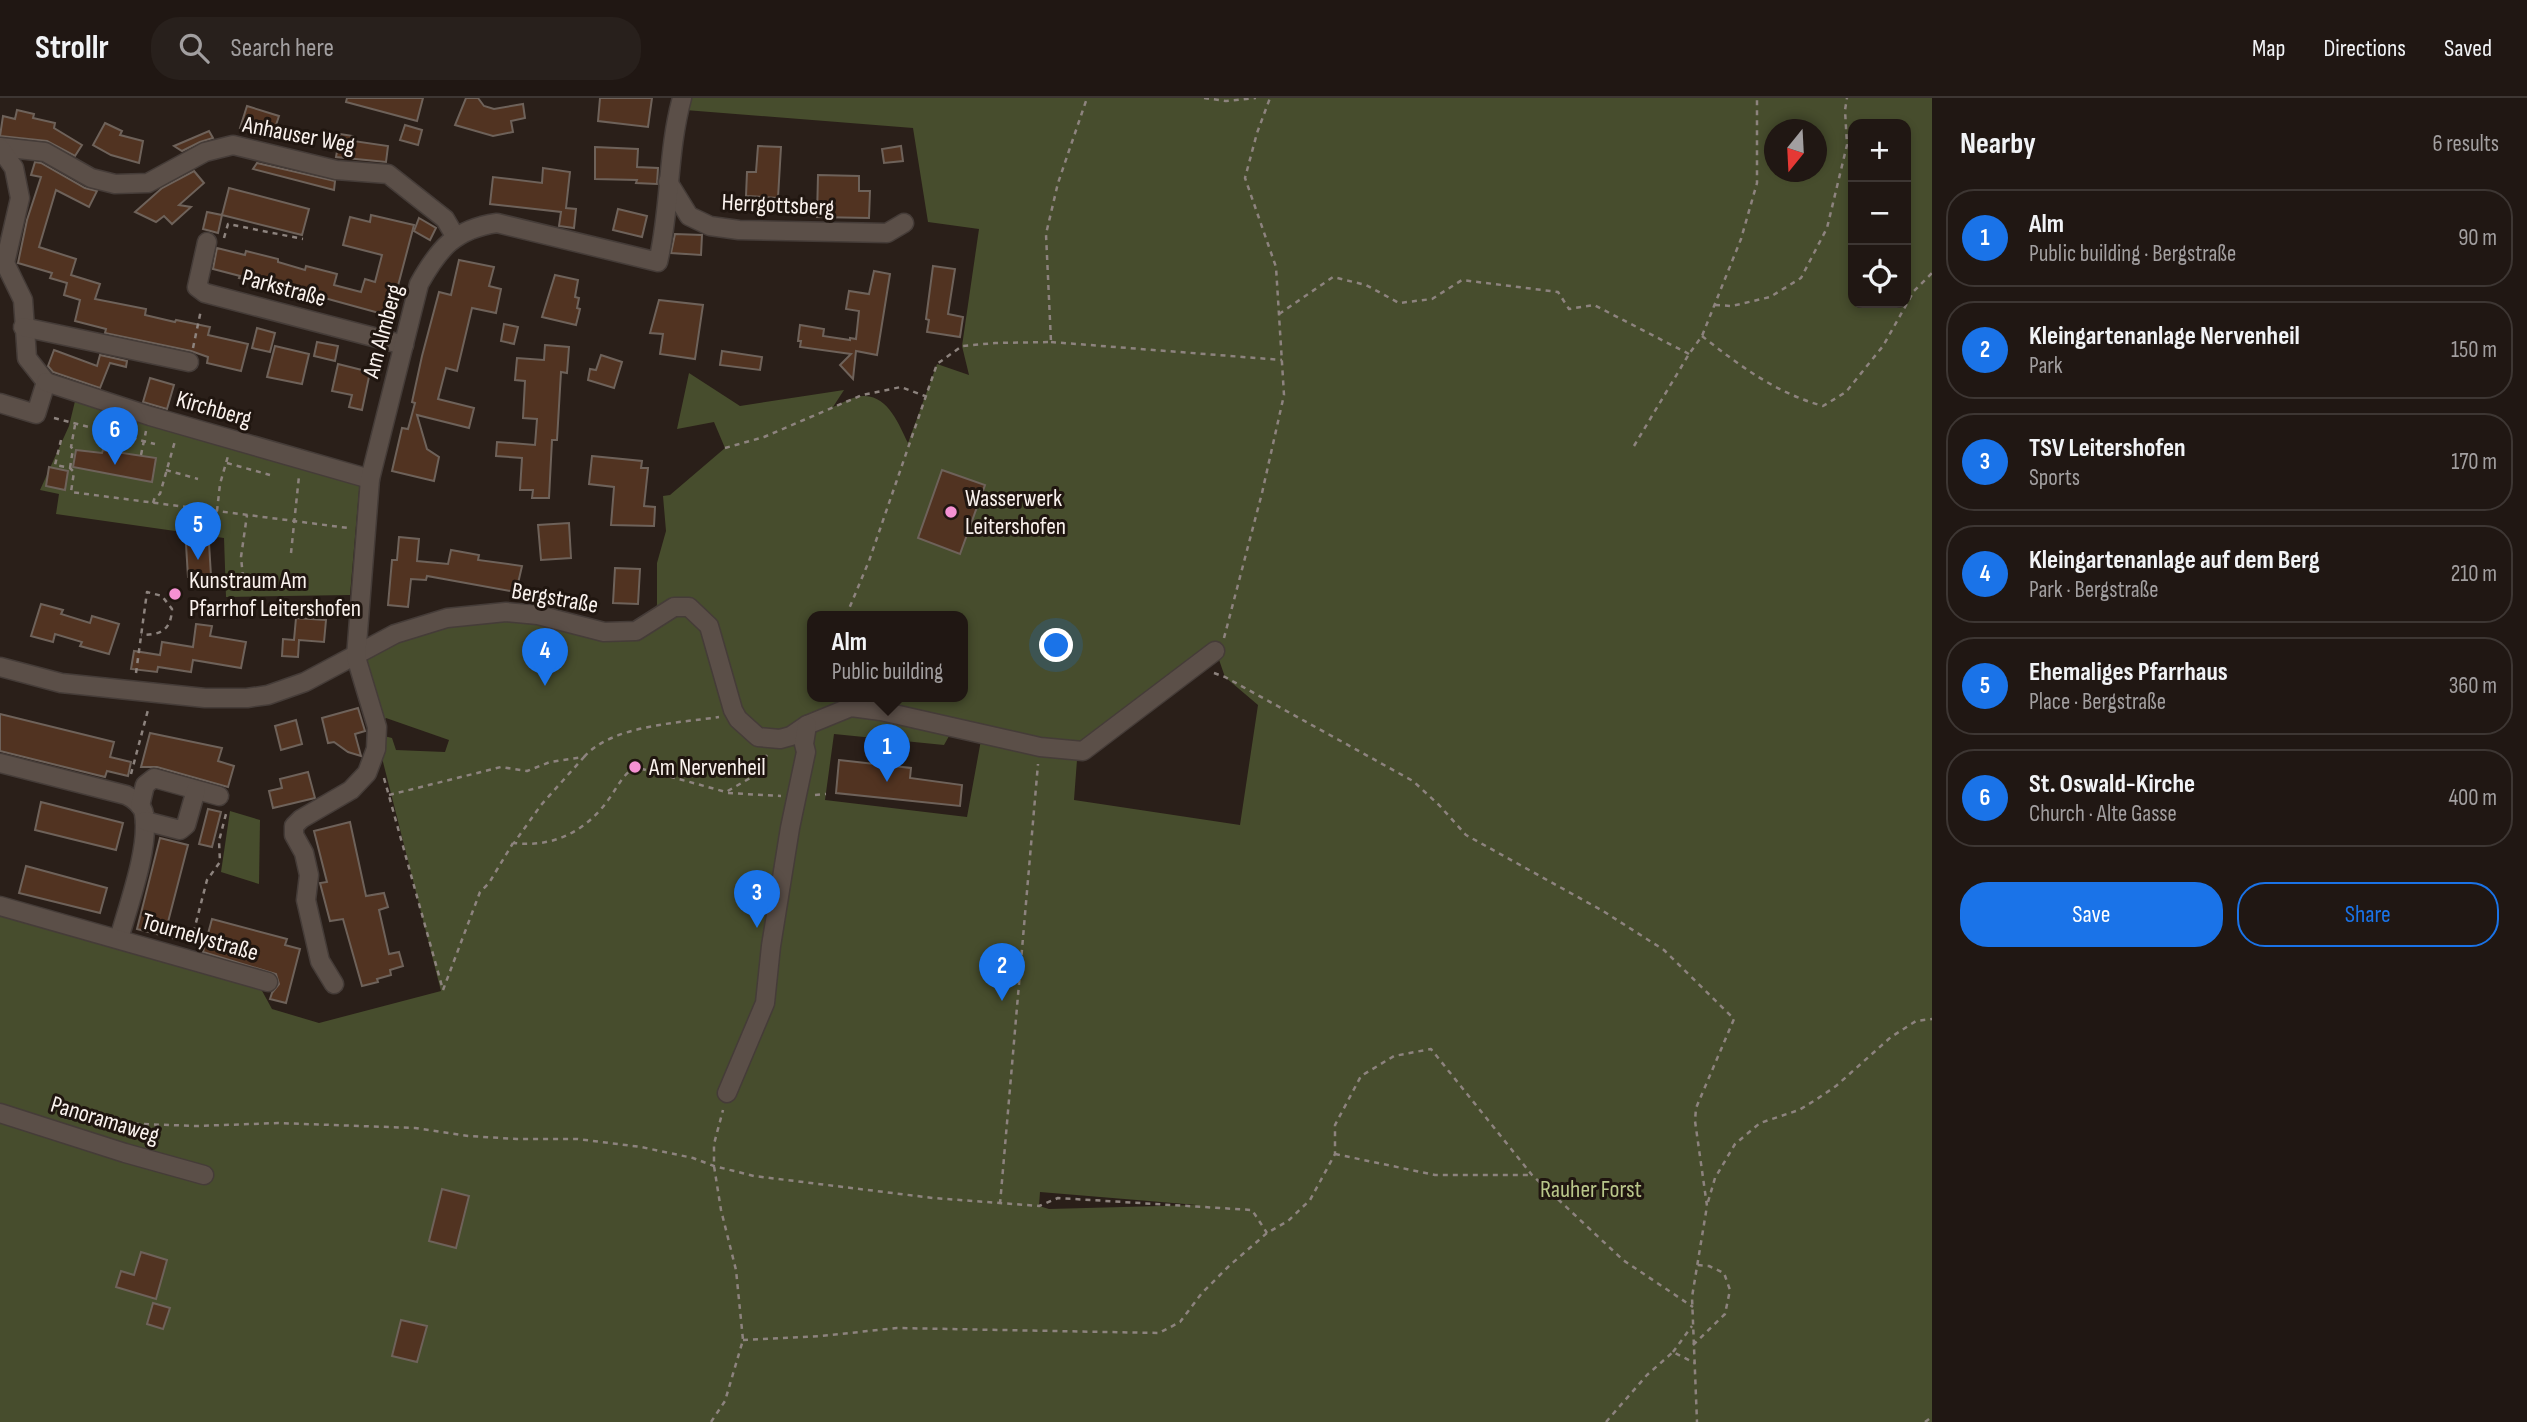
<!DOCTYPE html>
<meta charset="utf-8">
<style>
:root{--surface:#201713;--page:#28201c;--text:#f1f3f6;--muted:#a29fa0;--line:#3d3633;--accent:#1a73e8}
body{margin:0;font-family:"Sofia Sans Condensed",sans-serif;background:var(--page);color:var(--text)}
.controls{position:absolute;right:21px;top:21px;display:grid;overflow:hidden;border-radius:14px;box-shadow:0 4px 10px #0003}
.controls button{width:63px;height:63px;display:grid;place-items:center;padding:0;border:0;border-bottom:2px solid var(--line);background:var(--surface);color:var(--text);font:35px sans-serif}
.compass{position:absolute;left:1764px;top:21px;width:63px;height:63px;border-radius:50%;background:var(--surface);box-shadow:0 4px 10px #0003;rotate:198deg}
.you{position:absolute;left:1057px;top:548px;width:24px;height:24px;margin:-18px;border:5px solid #fff;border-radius:50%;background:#1a73e8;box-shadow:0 0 0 10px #1a73e833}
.badge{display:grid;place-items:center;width:46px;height:46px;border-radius:50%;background:var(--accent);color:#fff;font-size:23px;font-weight:700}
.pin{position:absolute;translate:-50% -58px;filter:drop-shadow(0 2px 4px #0008)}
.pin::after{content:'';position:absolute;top:37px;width:24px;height:21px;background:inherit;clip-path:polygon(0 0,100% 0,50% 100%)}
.popup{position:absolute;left:807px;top:513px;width:161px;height:91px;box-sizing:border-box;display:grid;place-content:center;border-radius:14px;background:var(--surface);filter:drop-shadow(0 2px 5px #0005);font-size:23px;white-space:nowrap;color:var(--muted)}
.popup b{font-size:26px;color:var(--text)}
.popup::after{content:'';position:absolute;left:50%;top:100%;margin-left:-14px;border:14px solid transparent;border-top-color:var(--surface)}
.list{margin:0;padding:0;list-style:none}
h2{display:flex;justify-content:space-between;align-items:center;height:91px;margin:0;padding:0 28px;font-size:30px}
h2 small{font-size:23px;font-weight:400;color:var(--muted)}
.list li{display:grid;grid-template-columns:46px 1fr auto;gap:21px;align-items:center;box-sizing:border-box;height:98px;margin:0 14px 14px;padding:0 14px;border:2px solid var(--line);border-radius:28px}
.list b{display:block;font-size:26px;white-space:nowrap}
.list p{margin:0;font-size:23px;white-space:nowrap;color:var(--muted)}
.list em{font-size:23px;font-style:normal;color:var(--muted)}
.actions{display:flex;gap:14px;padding:21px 28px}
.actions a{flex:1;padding:16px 0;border:2px solid var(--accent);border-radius:28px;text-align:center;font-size:24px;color:var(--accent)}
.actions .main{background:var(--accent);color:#fff}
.icon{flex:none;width:38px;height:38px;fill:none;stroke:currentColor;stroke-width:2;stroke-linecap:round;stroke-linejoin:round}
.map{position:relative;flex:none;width:1932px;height:1324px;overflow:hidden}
header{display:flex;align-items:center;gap:42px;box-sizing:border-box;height:98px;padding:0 35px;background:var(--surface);border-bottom:2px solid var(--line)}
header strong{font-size:33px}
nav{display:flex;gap:38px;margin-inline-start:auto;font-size:24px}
.search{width:490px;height:63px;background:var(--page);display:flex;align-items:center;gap:18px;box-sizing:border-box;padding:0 24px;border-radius:28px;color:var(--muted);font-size:26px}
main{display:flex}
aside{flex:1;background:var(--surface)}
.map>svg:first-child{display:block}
.green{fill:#474d2d;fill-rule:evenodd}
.building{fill:#513321;stroke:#6e625a;stroke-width:2}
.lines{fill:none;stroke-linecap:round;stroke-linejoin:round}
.minor-casing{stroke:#453c38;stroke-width:21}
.path{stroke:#8d837e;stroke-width:2.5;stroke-dasharray:5 5;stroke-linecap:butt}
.minor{stroke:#5b4f48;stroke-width:18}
.poi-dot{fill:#f591d2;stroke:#201610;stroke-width:2.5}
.labels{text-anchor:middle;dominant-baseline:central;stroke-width:6;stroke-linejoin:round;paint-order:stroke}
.street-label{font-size:24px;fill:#faf2ee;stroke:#201610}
.poi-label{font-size:24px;fill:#faf2ee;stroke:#201610;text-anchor:start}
.park-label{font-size:24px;fill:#b9c68a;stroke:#201610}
</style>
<header>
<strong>Strollr</strong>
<div class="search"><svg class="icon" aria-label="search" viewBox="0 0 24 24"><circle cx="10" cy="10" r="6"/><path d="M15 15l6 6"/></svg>Search here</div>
<nav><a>Map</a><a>Directions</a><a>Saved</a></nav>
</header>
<main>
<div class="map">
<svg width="1932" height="1324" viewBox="0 0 1932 1324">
<rect width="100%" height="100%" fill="#2a1f19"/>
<g class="green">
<path d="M688 0H1932V1324H0V808L255 880 272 911 319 925 441 893 382 660 380 637 392 640 396 652 445 654 449 642 386 620 377 629 356 559 395 536 506 514 604 534 655 521 657 506V465L666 433 663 398 670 397 725 350 714 324 677 331 689 275 740 308 844 292 833 309C842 305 855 297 865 298 889 299 899 327 908 345L937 266 969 277 962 248 979 131 928 124 913 30 685 12ZM1853 26H1906V205H1853ZM1774 32H1816V74H1774ZM812 518H962V598H812ZM1216 553 1225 579 1258 607 1240 727 1074 702 1077 662 1042 658 981 642 967 719 825 702 834 636 944 647 953 631 1083 653ZM1040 1094 1197 1107 1049 1111 1039 1108Z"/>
<polygon points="76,299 360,381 350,497 226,499 224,440 56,416 59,396 40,392 69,328"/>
<polygon points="230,713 260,722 259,786 221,774"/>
</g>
<g class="building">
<polygon points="347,0 423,0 417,23 346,4"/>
<polygon points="466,0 478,0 484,8 494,11 523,6 525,20 511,23 513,34 493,38 455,27"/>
<polygon points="600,0 652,0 648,29 598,23"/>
<polygon points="247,8 279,18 272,39 240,30"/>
<polygon points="17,12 34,16 33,20 55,25 54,30 82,47 75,58 47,43 0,38 3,18 15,21"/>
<polygon points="105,25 122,33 120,37 143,43 139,65 111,57 93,47"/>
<polygon points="405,27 422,32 418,47 400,42"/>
<polygon points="209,33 213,40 200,44 182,53 174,48"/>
<polygon points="340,36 353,38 353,43 388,48 386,64 336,59"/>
<polygon points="758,48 781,49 778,100 746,98 747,74 756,74"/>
<polygon points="901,48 903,63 884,65 882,51"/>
<polygon points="595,49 638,51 637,69 658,70 657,86 636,85 637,82 595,81"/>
<polygon points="35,64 41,65 85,90 97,93 89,109 56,92 39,149 76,161 71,177 100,186 95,201 146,211 145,217 175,224 176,222 210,229 208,237 248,246 241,273 207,265 208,259 191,253 105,235 106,231 75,223 80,202 64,197 67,185 50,180 52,175 18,165 27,122 41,79 31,77"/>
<polygon points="257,65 335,83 334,92 253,71"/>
<polygon points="543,70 570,74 566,110 576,111 574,130 559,128 561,114 490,106 493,79 542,85"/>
<polygon points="194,73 204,85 179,107 191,109 172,126 164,118 156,124 135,114 162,90"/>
<polygon points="818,77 859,78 859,93 870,93 869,120 817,119"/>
<polygon points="229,90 309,111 302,137 222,117 218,135 203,131 207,114 222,117"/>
<polygon points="618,111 647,118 642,139 613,132"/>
<polygon points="371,117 414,127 390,218 299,193 239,180 240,178 213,171 217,150 245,157 246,153 278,161 278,164 305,172 306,168 337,176 334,187 361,194 365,181 375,184 382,157 343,147 350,119 370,124"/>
<polygon points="419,120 436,130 430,142 414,133"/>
<polygon points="675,136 702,137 701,157 671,155"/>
<polygon points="459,162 494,169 489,188 501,191 496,215 472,210 457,273 446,270 438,301 474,310 469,330 417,317 427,351 439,359 434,383 392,373 402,330 408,331 415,305 412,304 422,258 439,194 451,197"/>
<polygon points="933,168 955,171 948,216 963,219 960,239 927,234 929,222 926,221"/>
<polygon points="874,173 890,176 877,257 856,253 853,281 840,267 851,256 800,249 801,243 798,243 800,227 824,231 823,238 850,242 850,240 856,241 859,213 846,211 849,193 869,196"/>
<polygon points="555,177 578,182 575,199 579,200 577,210 580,211 576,227 542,219"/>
<polygon points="659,202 703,207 695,261 660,256 663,236 650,235"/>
<polygon points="504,226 518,229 514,246 501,243"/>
<polygon points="257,230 275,235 270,254 252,250"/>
<polygon points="317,244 338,248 335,263 314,258"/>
<polygon points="545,247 569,249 567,275 561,274 557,342 552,342 549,400 532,400 533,392 520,392 522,360 496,358 497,344 535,347 537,321 523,320 525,283 515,282 517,260 544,262"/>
<polygon points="275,248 309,256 302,286 267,279"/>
<polygon points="54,252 97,268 100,257 127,263 126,269 110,265 100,290 53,274 48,268"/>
<polygon points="722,253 762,259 760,272 720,267"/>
<polygon points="601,257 622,264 614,290 588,282 590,271 596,272"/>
<polygon points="338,266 370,274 362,312 349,309 352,297 332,293"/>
<polygon points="150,280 174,287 167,311 143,304"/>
<polygon points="76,352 102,355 103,352 156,360 152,384 73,369"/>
<polygon points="592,358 642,363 641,370 648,370 644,408 655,409 654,428 611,427 614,389 589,386"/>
<polygon points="49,369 68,373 65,392 46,388"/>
<polygon points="942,372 985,387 960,456 918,440"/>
<polygon points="569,425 571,460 541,462 538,427"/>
<polygon points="399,439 419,441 417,463 448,466 451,452 479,457 478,462 522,468 516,494 427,478 426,482 411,481 408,509 388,507 392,462 397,462"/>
<polygon points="209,445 211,478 188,479 186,446"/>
<polygon points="615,470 640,471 638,506 613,505"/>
<polygon points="41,506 63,512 61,516 90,525 92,518 119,526 109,556 80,548 82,544 55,536 53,544 31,538"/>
<polygon points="296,520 326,522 324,544 299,542 298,559 282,558 283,541 294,542"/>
<polygon points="196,526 212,528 210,538 246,544 241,570 193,562 191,574 158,569 157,574 131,571 134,553 160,557 162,544 193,549"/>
<polygon points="358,610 365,633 355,636 361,658 348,654 334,644 328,645 322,620"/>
<polygon points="0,616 114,644 110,659 131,664 128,678 107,673 105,679 0,653"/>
<polygon points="296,622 302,646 281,652 275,628"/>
<polygon points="150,635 222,650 218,663 234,668 228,689 157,669 141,669"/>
<polygon points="839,662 911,670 910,680 962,687 960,708 836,695"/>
<polygon points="308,674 315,700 273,710 269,693 282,690 280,681"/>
<polygon points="41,704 123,725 116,752 35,732"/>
<polygon points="208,711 221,714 212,749 199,746"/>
<polygon points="350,724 366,798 384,795 388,809 379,812 389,856 399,854 403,868 390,872 391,877 377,881 378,884 362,888 343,821 330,823 320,785 327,784 314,733"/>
<polygon points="160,740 188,747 168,824 179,827 176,841 137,831"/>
<polygon points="26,768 107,790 100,815 19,795"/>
<polygon points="212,821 287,841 285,847 300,851 286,905 270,901 272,895 279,886 276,876 203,854"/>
<polygon points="442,1091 469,1098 456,1150 429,1143"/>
<polygon points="141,1154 167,1162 156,1201 116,1189 121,1173 134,1177"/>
<polygon points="153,1205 170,1210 163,1231 147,1226"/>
<polygon points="401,1222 427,1228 417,1264 392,1258"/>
</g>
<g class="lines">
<g class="minor-casing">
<g id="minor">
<polyline points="0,49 45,54 91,80 115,86 148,85 205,54 233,47 336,72 388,76 445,121 455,138"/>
<polyline points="0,50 14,70 20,100 5,165 23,202 27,260 46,284 36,316 0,305"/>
<polyline points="668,84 689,118 710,128 739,132 887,135 904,125"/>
<polyline points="207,144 197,189 205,195 404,247"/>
<polyline points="23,229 189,264"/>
<polyline points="46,284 150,318 370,381"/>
<polyline points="0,569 61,585 205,600 247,600 268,597 305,584 395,536 447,520 506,514 538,517 604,534 636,533 674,509 689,509 709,528 733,612 738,621 758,639 780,641 791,638 807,627 851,609 881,613 1040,649 1083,653 1215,553"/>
<path d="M0 665 126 697C133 700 143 708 144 716 150 749 128 808 119 841"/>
<polyline points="140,708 145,687 154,680 219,698"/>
<polyline points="145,723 180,732 186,727 196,692"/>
<polyline points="0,808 268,884"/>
<path d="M334 886 320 863 306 802 309 777 304 755 294 737V728L301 721 351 692 367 675 376 651 377 629 356 559 366 432 370 381 419 186C439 150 455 131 497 125L658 164C671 110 667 54 682 0"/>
<polyline points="727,995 765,905 771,848 790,730 806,654 804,646 807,627"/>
<polyline points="0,1015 125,1055 204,1077"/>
</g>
</g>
<g class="path">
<polyline points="1204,0 1226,3 1256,0"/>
<polyline points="224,140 228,126 303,141"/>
<polyline points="1715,207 1732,208 1770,199 1801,180 1827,130 1847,47 1845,12 1847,0"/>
<polyline points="1279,216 1333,179 1366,187 1399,205 1432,201 1462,182 1558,194 1569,211 1594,207 1689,256"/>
<path d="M1702 238C1740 268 1776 295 1823 308L1846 294 1883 248 1914 193 1932 175"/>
<polyline points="1051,244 1282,262"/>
<polyline points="193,250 201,212"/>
<polyline points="54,320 155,346"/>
<polyline points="61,342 55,367 70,370 74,374 71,394 348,430"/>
<polyline points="1634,348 1689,256 1702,238 1741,141 1757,85 1757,0"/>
<polyline points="725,350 764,339 862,297 901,289 925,298"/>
<polyline points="141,357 146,333"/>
<polyline points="227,365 270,377"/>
<polyline points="70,370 73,351 71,349 75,327"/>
<polyline points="166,372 198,381"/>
<polyline points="153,405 155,399 160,396 175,343"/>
<polyline points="217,413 220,386 228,358"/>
<polyline points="291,455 299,378"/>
<polyline points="244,489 241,459 247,417"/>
<polyline points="846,518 869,463 937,266 962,248 995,245 1051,244 1046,136 1058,85 1087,0"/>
<polyline points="1224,540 1262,395 1284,297 1276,169 1245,80 1257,35 1270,0"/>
<path d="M136 575 147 494 162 498 172 511C171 532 161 537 141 537"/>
<polyline points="1214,575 1225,579 1413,683 1439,707 1466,737 1603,813 1664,852 1734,921 1696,1010 1695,1023 1707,1108 1692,1199 1697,1324"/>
<path d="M584 659C612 627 679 625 719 619"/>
<polyline points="131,676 148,612"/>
<polyline points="384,680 443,892"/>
<polyline points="728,695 781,698"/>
<path d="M389 697 501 669 527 673 550 664 584 659 541 707 514 745C555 750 588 732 611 698 619 686 623 677 635 669L726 694 752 679 767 657"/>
<polyline points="815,697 826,696"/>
<polyline points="191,844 207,782 220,764 219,743 227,712"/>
<polyline points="443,892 480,794 489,785 513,745"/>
<polyline points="84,1024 197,1028 278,1025 415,1030 468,1038 517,1041 578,1041 641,1049 693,1060 714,1068 754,1078 933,1100 1039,1108 1058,1100 1252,1112 1267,1135"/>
<polyline points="1335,1056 1435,1077 1532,1077"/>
<polyline points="1708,1104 1715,1080 1735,1046 1760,1025 1799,1012 1817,1001 1836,988 1891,939 1916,923 1932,921"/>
<polyline points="1000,1106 1038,666"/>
<polyline points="743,1242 821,1238 897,1230 1159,1235 1180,1224 1202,1195 1229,1168 1267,1135 1288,1123 1310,1102 1335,1056 1335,1027 1361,978 1394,958 1431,951 1532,1077 1623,1162 1693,1209"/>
<polyline points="1693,1247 1725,1216 1730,1192 1724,1175 1709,1168 1697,1167"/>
<polyline points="1673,1254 1692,1228"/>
<polyline points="711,1324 725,1303 743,1242 736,1172 721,1112 714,1068 714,1046 723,1012"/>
<polyline points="1606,1324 1647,1277 1673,1254 1695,1265"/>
<polyline points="1925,1324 1932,1319"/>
</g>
<use href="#minor" class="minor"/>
</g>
<g class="poi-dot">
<circle cx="951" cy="414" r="7"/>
<circle cx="175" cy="496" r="7"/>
<circle cx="635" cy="669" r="7"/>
</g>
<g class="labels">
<g class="street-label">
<text transform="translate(299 37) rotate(11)">Anhauser Weg</text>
<text transform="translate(778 107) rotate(3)">Herrgottsberg</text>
<text transform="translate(284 190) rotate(15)">Parkstraße</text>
<text transform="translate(383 233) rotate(-75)">Am Almberg</text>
<text transform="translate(214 311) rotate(16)">Kirchberg</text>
<text transform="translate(555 500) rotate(10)">Bergstraße</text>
<text transform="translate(200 839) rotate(16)">Tournelystraße</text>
<text transform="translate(105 1022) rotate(17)">Panoramaweg</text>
</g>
<g class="poi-label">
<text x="965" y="400">Wasserwerk<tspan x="965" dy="28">Leitershofen</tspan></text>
<text x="189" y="482">Kunstraum Am<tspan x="189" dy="28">Pfarrhof Leitershofen</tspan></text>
<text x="649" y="669">Am Nervenheil</text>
</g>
<g class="park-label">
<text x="1591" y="1091">Rauher Forst</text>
</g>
</g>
</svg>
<div class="controls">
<button>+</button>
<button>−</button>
<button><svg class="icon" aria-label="locate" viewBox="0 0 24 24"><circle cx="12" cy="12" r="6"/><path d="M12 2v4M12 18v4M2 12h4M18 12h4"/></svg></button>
</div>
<svg class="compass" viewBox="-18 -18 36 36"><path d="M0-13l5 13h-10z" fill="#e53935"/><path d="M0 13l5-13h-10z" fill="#a29fa0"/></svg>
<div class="you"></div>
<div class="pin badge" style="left:887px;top:684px">1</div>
<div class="popup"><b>Alm</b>Public building</div>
<div class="pin badge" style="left:1002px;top:903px">2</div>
<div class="pin badge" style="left:757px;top:830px">3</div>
<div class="pin badge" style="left:545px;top:588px">4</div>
<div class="pin badge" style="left:198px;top:462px">5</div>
<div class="pin badge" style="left:115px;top:367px">6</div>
</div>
<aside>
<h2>Nearby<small>6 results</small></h2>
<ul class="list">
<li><span class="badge">1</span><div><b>Alm</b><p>Public building · Bergstraße</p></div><em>90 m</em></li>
<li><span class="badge">2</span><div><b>Kleingartenanlage Nervenheil</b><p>Park</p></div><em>150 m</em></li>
<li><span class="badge">3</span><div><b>TSV Leitershofen</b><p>Sports</p></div><em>170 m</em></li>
<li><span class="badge">4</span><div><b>Kleingartenanlage auf dem Berg</b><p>Park · Bergstraße</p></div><em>210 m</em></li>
<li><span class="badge">5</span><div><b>Ehemaliges Pfarrhaus</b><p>Place · Bergstraße</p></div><em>360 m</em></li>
<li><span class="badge">6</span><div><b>St. Oswald-Kirche</b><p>Church · Alte Gasse</p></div><em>400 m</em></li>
</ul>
<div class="actions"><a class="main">Save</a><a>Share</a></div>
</aside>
</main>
